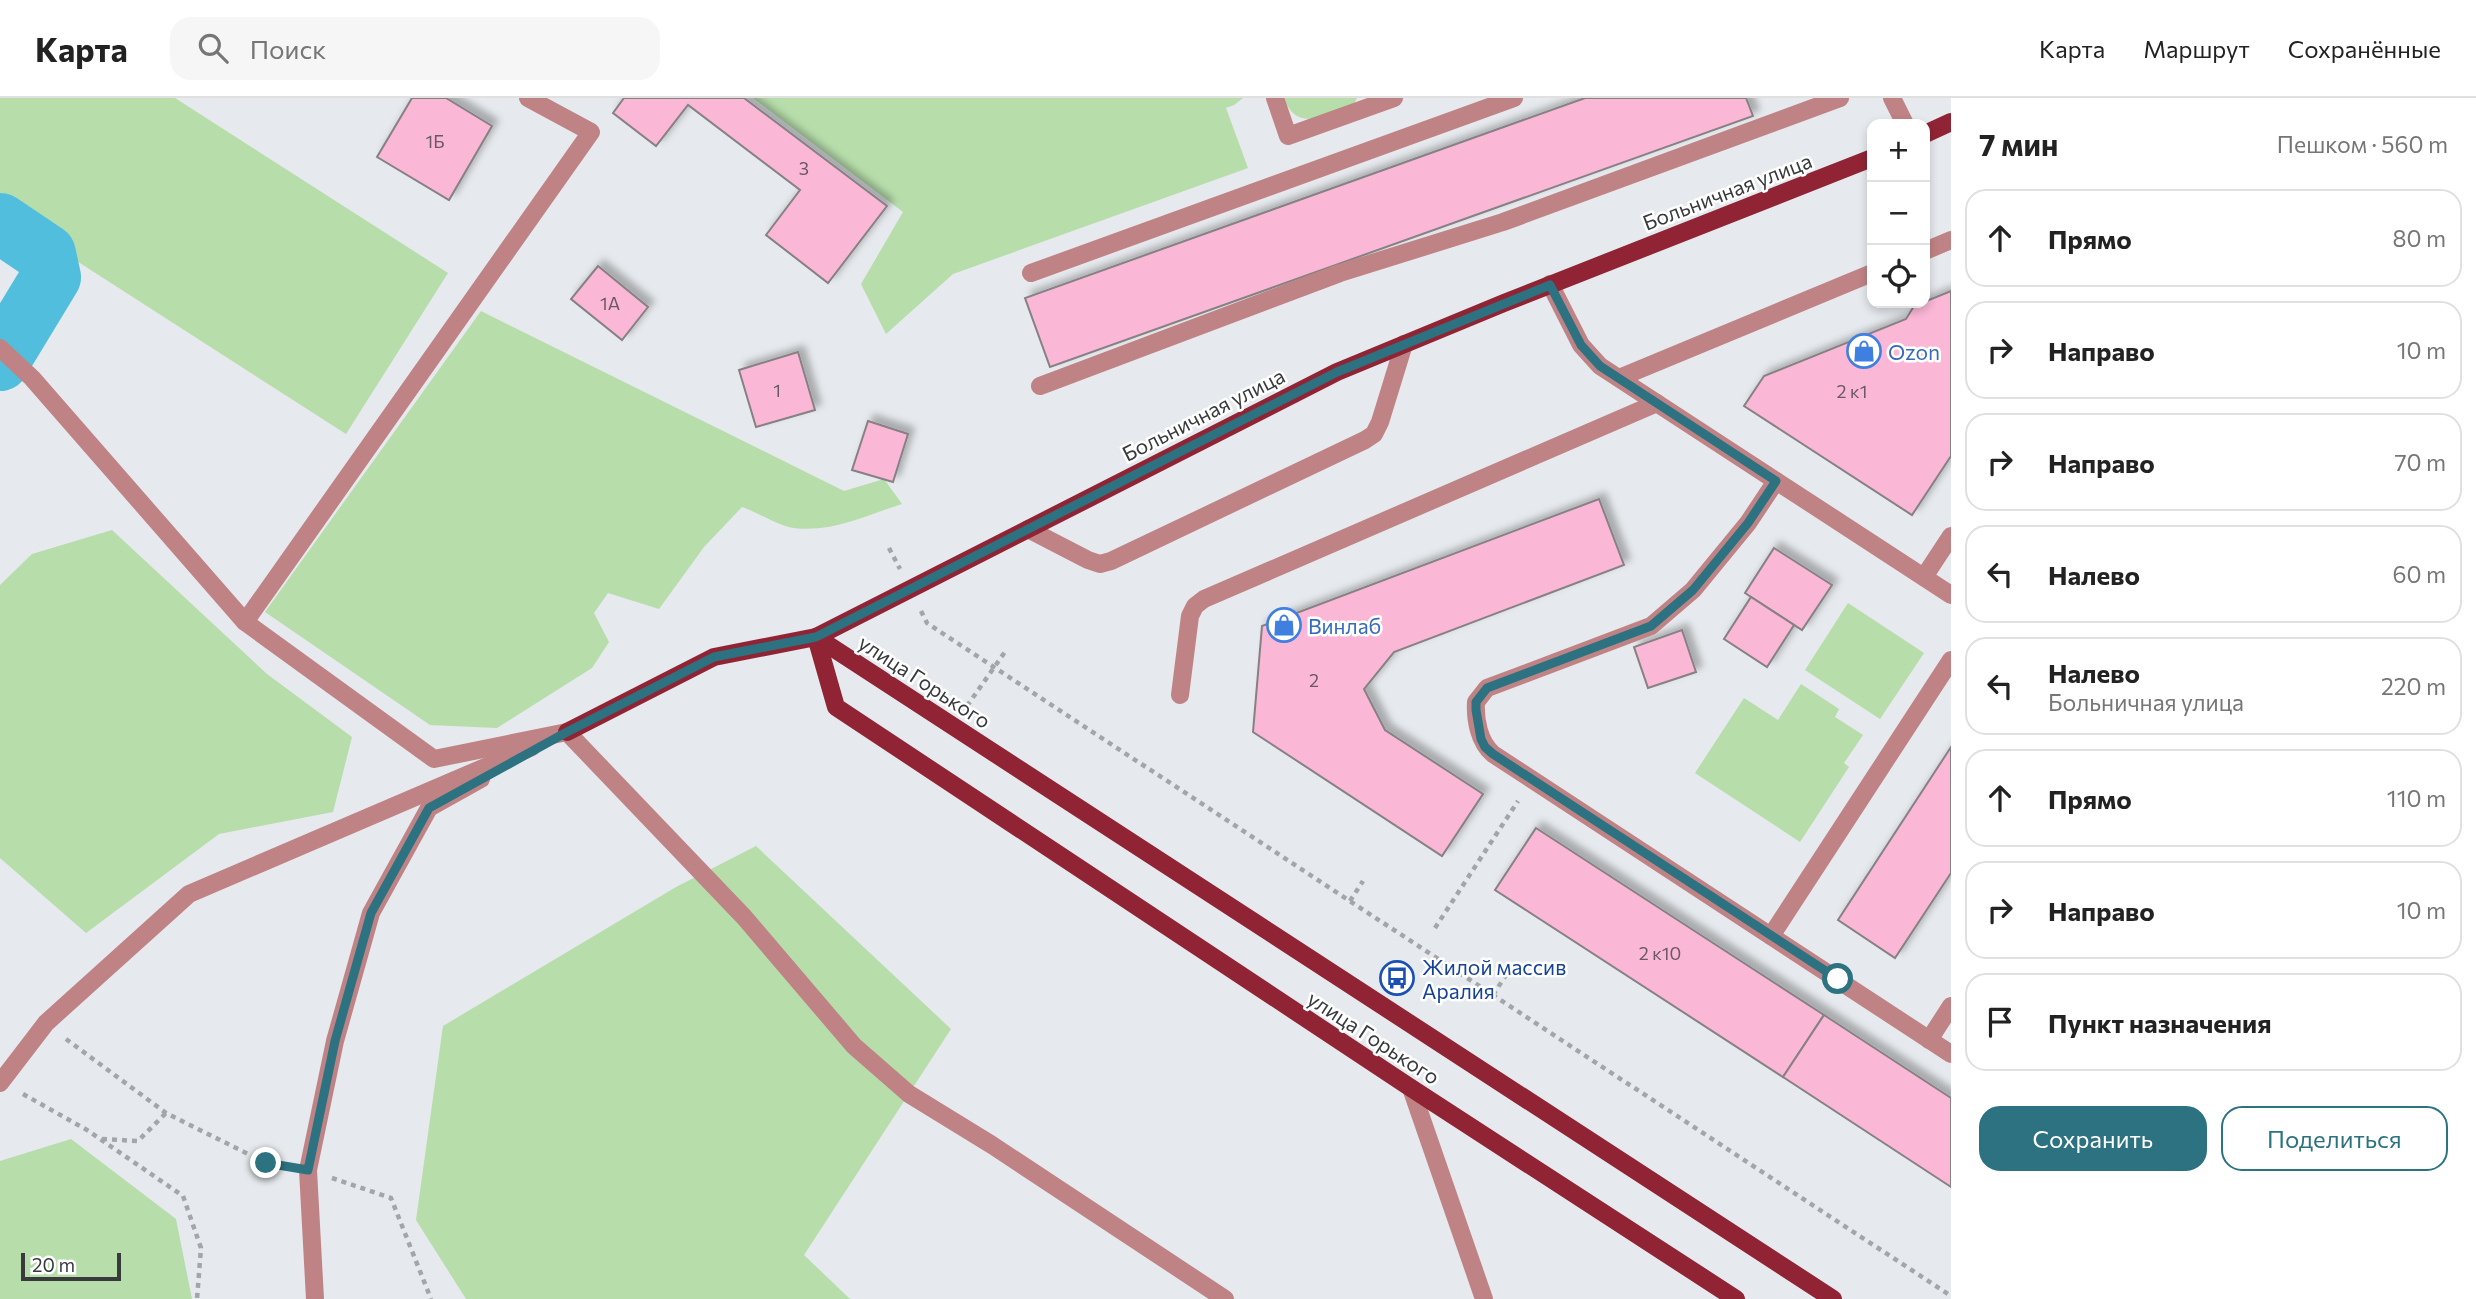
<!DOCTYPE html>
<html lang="ru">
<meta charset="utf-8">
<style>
:root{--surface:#fff;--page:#f6f6f6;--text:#222;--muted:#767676;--line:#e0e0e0;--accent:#2d7281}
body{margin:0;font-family:Commissioner,sans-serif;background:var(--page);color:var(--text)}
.controls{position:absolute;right:21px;top:21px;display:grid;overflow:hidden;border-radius:14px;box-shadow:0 4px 10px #0003}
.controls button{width:63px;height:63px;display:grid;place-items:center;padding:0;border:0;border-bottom:2px solid var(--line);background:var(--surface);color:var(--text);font:35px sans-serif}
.scale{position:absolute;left:21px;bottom:18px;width:100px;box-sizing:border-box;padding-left:7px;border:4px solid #393a3c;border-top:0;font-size:19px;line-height:24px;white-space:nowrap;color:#393a3c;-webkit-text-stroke:5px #fff;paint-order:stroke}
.stop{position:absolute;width:21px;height:21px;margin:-16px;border:5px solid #2d7281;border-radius:50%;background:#fff}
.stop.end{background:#2d7281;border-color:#fff;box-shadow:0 2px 7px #0008}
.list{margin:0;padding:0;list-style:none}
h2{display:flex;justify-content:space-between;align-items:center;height:91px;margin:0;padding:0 28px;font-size:30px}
h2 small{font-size:23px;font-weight:400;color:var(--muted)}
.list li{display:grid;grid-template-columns:46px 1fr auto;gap:21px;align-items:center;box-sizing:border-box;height:98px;margin:0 14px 14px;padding:0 14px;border:2px solid var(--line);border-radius:21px}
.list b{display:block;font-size:26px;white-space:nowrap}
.list p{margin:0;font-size:23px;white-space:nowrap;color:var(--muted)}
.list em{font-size:23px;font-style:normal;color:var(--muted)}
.actions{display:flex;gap:14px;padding:21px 28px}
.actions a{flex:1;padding:16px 0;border:2px solid var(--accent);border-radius:21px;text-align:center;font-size:24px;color:var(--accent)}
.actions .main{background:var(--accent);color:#fff}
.icon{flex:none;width:38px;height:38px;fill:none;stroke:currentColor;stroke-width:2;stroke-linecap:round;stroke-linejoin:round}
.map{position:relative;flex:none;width:1951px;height:1201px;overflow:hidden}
header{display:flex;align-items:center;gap:42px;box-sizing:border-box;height:98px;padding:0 35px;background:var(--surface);border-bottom:2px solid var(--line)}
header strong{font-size:33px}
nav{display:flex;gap:38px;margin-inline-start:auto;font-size:24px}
.search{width:490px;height:63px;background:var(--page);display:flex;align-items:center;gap:18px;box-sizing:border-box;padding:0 24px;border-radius:21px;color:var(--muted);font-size:26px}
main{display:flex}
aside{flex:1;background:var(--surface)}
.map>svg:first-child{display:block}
.green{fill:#b6ddaa}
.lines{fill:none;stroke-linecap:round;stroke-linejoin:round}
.river{stroke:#52bede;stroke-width:60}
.building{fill:#fab7d6;stroke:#868183;stroke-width:2;filter:url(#shadow)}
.path{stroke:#a3a6a9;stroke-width:4.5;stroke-dasharray:5 5;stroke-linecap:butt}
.minor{stroke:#c08385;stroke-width:18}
.major{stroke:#902434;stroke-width:18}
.route{stroke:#2d7281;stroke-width:9}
.labels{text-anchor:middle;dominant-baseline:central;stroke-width:5;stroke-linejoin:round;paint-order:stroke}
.number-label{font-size:18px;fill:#695962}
.street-label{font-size:21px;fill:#393a3c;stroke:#fff}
.shop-label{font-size:21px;fill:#366cbe;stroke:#fff;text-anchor:start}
.transit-label{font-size:21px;fill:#164399;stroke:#fff;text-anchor:start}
</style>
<header>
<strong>Карта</strong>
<div class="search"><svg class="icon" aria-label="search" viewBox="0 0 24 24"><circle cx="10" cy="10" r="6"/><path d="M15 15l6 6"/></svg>Поиск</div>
<nav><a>Карта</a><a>Маршрут</a><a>Сохранённые</a></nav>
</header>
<main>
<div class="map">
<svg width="1951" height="1201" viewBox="0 0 1951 1201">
<defs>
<filter id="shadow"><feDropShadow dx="6" dy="-6" stdDeviation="3.5" flood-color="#0004"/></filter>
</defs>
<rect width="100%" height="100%" fill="#e6e9ed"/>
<g class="green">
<polygon points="0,0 175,0 448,175 346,336 69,158 0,98"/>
<polygon points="753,0 1243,0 1234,7 1226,10 1248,70 953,176 886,236 861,186 903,114"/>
<path d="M1284 0H1357L1354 6C1328 15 1297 37 1284 0Z"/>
<path d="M481 213 844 393 884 381 902 406C867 417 831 435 794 430 781 429 757 414 742 409L704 449 659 511 608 495 594 515 609 544 592 570 497 630 430 627 265 514Z"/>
<polygon points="112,432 267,576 352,639 333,714 219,736 86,835 0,760 0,487 32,456"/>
<polygon points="1848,505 1924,555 1880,621 1805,572"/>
<polygon points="1801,586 1839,611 1835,619 1863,637 1844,665 1849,669 1800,744 1695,675 1744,600 1778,622"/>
<polygon points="756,748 951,931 804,1157 850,1201 466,1201 416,1122 443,928 676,789"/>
<polygon points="71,1041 176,1121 192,1201 0,1201 0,1063"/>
</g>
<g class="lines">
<polyline class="river" points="0,125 46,156 51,179 0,263"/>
</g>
<g class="building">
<polygon points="412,0 446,0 492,28 449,102 377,59"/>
<polygon points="624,0 744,0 887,108 828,185 766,137 800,92 688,7 656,48 613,15"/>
<polygon points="1585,0 1746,0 1753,18 1050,269 1025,200"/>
<polygon points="598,168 648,209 622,242 571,201"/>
<polygon points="1951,193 1951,358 1912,417 1744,308 1764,278 1906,221 1914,208"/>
<polygon points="798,254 815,312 756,329 739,272"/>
<polygon points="868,323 908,336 893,384 852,372"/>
<polygon points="1599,401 1624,467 1394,554 1364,591 1385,632 1483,696 1442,758 1253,634 1262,528"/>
<polygon points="1774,450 1832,487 1802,532 1745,495"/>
<polygon points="1751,499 1794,527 1767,569 1724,541"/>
<polygon points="1682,532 1696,574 1648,590 1634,549"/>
<polygon points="1951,649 1951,775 1895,860 1838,822"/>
<polygon points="1536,730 1824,917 1783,979 1495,792"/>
<polygon points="1824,917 1951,1000 1951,1089 1783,979"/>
</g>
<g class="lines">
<g class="path">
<polyline points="889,450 900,471"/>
<polyline points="921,513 927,525 942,535 1951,1198"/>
<polyline points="967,608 1007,551"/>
<polyline points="1350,803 1363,783"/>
<polyline points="1435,830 1518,703"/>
<polyline points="1493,897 1506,877"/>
<polyline points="66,941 166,1015 266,1065 283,1068"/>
<polyline points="23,996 87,1032 183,1098 201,1150 197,1201"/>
<polyline points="102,1041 138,1043 166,1015"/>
<polyline points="332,1080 391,1100 431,1201"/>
</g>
<g class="minor">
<polyline points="1275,0 1288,38 1394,0"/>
<polyline points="1892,0 1905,26"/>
<polyline points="1925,153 1951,142"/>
<polyline points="1031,175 1514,0"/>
<polyline points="1550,186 1581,247 1600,268 1951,497"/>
<polyline points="0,250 32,280 245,524 434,661 567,634"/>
<polyline points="1619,280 1872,175"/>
<polyline points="1040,288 1340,175 1503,124 1840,0"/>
<path d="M1776 383 1748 425 1693 492 1651 528 1487 590 1476 604C1475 622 1479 644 1493 656L1951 956"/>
<polyline points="1028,431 1088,462 1100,466 1111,463 1365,342 1374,336 1380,324 1404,246"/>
<polyline points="1924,479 1951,438"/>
<polyline points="245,524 591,34 528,0"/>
<polyline points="1180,597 1190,518 1195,508 1204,501 1657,305"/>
<polyline points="567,634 744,819 854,948 909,996 992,1047 1225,1201"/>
<polyline points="1771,838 1951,562"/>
<polyline points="1929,942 1951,908"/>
<polyline points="0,985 46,925 189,796 532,649"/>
<polyline points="1411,990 1484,1201"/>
<polyline points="315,1201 308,1072 335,943 371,815 429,710 481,681"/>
</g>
<g class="major">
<polyline points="1925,36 1951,24"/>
<polyline points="816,539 1833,1201"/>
<polyline points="816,539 836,609 1411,990 1736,1201"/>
<polyline points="567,634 714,559 816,539 1337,274 1504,205 1872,60"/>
</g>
</g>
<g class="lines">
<polyline class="route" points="266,1065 308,1072 335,943 371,815 429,710 567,634 714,559 816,539 1337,274 1550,187 1581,247 1600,268 1776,383 1748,425 1693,492 1651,528 1487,590 1476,604 1476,612 1481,641 1485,649 1493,656 1838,881"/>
</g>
<defs>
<g id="shop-ring" transform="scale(1.75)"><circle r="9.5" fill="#fff" stroke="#3f7fe0" stroke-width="1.5"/><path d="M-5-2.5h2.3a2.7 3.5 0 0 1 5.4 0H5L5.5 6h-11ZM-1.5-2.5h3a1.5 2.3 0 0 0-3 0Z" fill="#3f7fe0"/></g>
<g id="bus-ring" transform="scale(1.75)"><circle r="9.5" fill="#fff" stroke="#1a4fb4" stroke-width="1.5"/><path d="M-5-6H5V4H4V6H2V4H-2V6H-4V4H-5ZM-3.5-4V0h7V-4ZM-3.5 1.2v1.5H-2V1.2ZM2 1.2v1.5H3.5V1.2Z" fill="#1a4fb4"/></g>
</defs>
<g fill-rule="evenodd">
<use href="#shop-ring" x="1864" y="253"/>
<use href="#shop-ring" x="1284" y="527"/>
<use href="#bus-ring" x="1397" y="880"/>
</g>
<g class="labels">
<g class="number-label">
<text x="435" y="43">1Б</text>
<text x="804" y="70">3</text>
<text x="610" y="205">1А</text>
<text x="777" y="292">1</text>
<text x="1852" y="293">2 к1</text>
<text x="1314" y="582">2</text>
<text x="1660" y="855">2 к10</text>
</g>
<g class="street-label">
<text transform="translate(1727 93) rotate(-21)">Больничная улица</text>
<text transform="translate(1203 316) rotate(-27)">Больничная улица</text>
<text transform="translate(925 583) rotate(33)">улица Горького</text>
<text transform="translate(1374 939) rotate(33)">улица Горького</text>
</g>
<g class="shop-label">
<text x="1888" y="253">Ozon</text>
<text x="1308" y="527">Винлаб</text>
</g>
<g class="transit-label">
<text x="1422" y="868">Жилой массив<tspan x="1422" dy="24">Аралия</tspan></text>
</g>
</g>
</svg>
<div class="controls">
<button>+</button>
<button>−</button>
<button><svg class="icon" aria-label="locate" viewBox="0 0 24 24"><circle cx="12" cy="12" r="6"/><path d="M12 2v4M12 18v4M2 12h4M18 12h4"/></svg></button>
</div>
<div class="scale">20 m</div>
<div class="stop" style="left:1838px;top:881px"></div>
<div class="stop end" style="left:266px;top:1065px"></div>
</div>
<aside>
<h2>7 мин<small>Пешком · 560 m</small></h2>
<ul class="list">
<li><svg class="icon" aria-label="ahead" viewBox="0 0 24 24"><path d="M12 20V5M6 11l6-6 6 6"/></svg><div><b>Прямо</b></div><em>80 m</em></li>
<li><svg class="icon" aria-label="right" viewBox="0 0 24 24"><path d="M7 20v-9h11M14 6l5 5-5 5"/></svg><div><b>Направо</b></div><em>10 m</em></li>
<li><svg class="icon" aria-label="right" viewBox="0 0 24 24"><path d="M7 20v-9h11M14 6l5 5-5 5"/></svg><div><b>Направо</b></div><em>70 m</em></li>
<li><svg class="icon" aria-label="left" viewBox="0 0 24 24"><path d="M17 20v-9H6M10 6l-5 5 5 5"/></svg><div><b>Налево</b></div><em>60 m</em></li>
<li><svg class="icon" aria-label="left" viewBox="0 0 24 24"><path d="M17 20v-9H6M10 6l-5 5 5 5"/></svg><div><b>Налево</b><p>Больничная улица</p></div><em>220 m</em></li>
<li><svg class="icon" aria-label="ahead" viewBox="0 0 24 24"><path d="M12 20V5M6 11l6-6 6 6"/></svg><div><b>Прямо</b></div><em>110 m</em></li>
<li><svg class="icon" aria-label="right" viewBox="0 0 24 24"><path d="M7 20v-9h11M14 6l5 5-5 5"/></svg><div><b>Направо</b></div><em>10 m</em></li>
<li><svg class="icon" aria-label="arrive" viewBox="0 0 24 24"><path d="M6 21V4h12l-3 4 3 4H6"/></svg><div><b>Пункт назначения</b></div></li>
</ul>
<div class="actions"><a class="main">Сохранить</a><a>Поделиться</a></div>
</aside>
</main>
